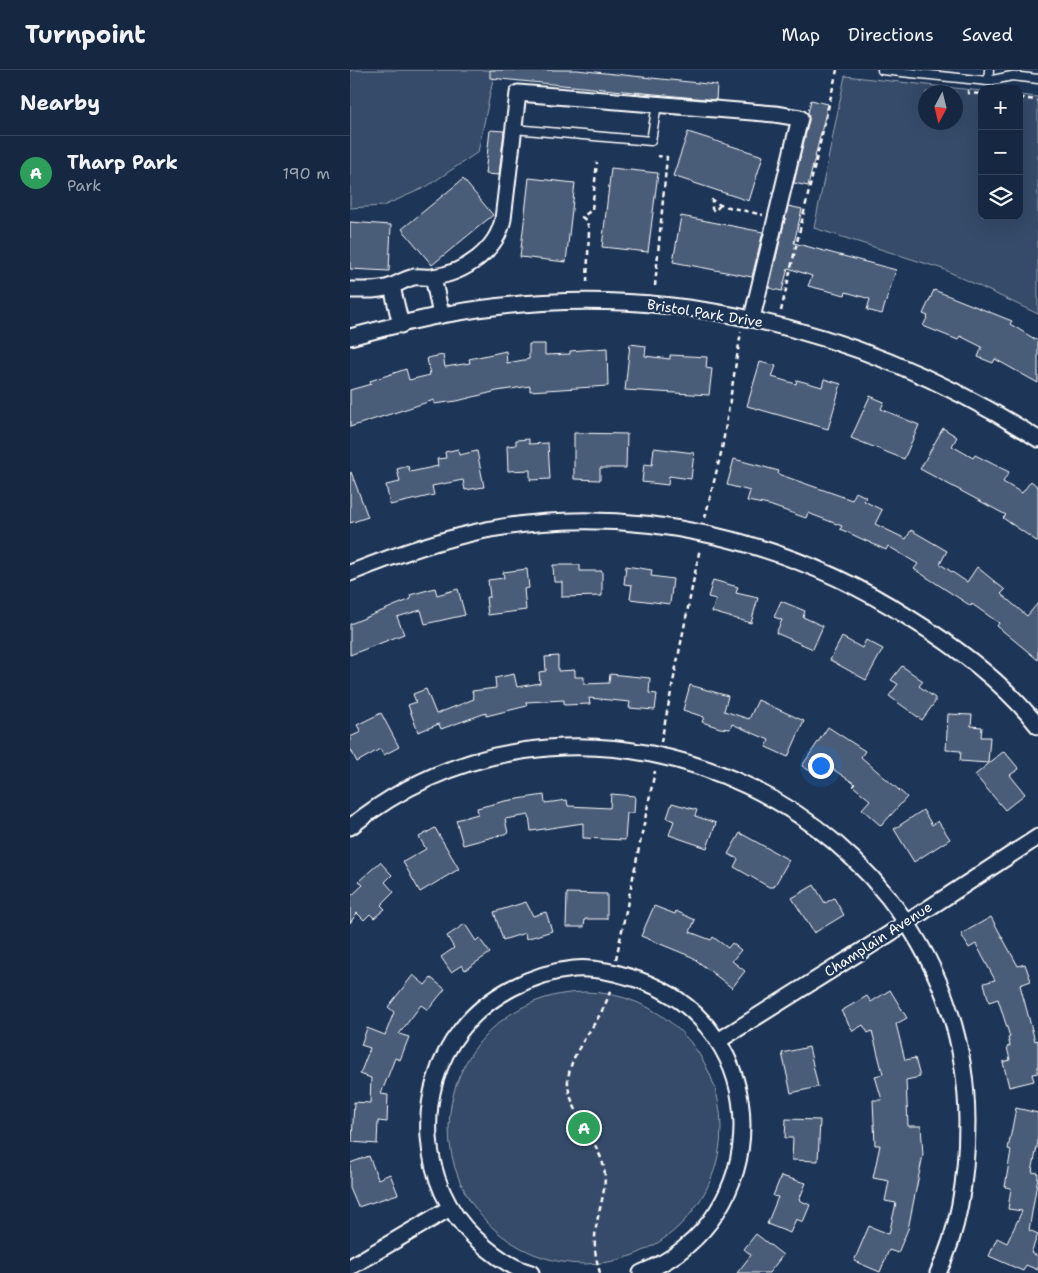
<!DOCTYPE html>
<meta charset="utf-8">
<style>
:root{--surface:#162841;--page:#1f3048;--text:#f1f3f6;--muted:#9ea6b1;--line:#35445a;--accent:#ffd166}
body{margin:0;font-family:"Shantell Sans",sans-serif;background:var(--page);color:var(--text)}
.controls{position:absolute;right:15px;top:15px;display:grid;overflow:hidden;border-radius:10px;box-shadow:0 5px 20px #0002}
.controls button{width:45px;height:45px;display:grid;place-items:center;padding:0;border:0;border-bottom:1px solid var(--line);background:var(--surface);color:var(--text);font:25px sans-serif}
.compass{position:absolute;left:568px;top:15px;width:45px;height:45px;border-radius:50%;background:var(--surface);box-shadow:0 5px 20px #0002;rotate:187deg}
.you{position:absolute;left:470px;top:695px;width:18px;height:18px;margin:-12px;border:4px solid #fff;border-radius:50%;background:#1a73e8;box-shadow:0 0 0 8px #1a73e833}
.badge{display:grid;place-items:center;width:32px;height:32px;border-radius:50%;background:var(--accent);color:#fff;font-size:16px;font-weight:700}
.pin{position:absolute;translate:-50% -50%;border:2px solid #fff;box-shadow:0 1px 5px #0006}
.list{margin:0;padding:0;list-style:none}
h2{display:flex;justify-content:space-between;align-items:center;height:65px;margin:0;padding:0 20px;font-size:21px}
h2 small{font-size:16px;font-weight:400;color:var(--muted)}
.list li{display:grid;grid-template-columns:32px 1fr auto;gap:15px;align-items:center;box-sizing:border-box;height:75px;padding:0 20px;border-top:1px solid var(--line)}
.list b{display:block;font-size:19px;white-space:nowrap}
.list p{margin:0;font-size:16px;white-space:nowrap;color:var(--muted)}
.list em{font-size:16px;font-style:normal;color:var(--muted)}
.icon{flex:none;width:28px;height:28px;fill:none;stroke:currentColor;stroke-width:2;stroke-linecap:round;stroke-linejoin:round}
.map{position:relative;flex:none;width:688px;height:1203px;overflow:hidden}
header{display:flex;align-items:center;gap:30px;box-sizing:border-box;height:70px;padding:0 25px;background:var(--surface);border-bottom:1px solid var(--line)}
header strong{font-size:24px}
nav{display:flex;gap:28px;margin-inline-start:auto;font-size:18px}
main{display:flex}
aside{flex:1;background:var(--surface)}
.map>svg:first-child{display:block}
.green{fill:#364b69;stroke:#9aa5b4;fill-rule:evenodd}
.building{fill:#4a5d79;stroke:#fff}
.lines{fill:none;stroke-linecap:round;stroke-linejoin:round}
.service-casing{stroke:#fff;stroke-width:11}
.minor-casing{stroke:#fff;stroke-width:19}
.path{stroke:#fff;stroke-width:2.5;stroke-dasharray:5 4;stroke-linecap:butt}
.service{stroke:#1d3557;stroke-width:8}
.minor{stroke:#1d3557;stroke-width:15}
.labels{text-anchor:middle;dominant-baseline:central;stroke-width:5;stroke-linejoin:round;paint-order:stroke}
.street-label{font-size:14px;fill:#fff;stroke:#1d3557}
</style>
<header>
<strong>Turnpoint</strong>
<nav><a>Map</a><a>Directions</a><a>Saved</a></nav>
</header>
<main>
<aside>
<h2>Nearby<small></small></h2>
<ul class="list">
<li><span class="badge" style="background:#2e9e5b">A</span><div><b>Tharp Park</b><p>Park</p></div><em>190 m</em></li>
</ul>
</aside>
<div class="map">
<svg width="688" height="1203" viewBox="0 0 688 1203">
<rect width="100%" height="100%" fill="#1d3557"/>
<filter id="ink" filterUnits="userSpaceOnUse"><feTurbulence type="fractalNoise" baseFrequency=".02" numOctaves="2"/><feDisplacementMap in="SourceGraphic" scale="10" xChannelSelector="R" yChannelSelector="G"/><feConvolveMatrix kernelMatrix="1 2 1 2 8 2 1 2 1" color-interpolation-filters="sRGB"/></filter>
<g filter="url(#ink)">
<g class="green">
<polygon points="0,0 145,0 128,82 76,117 33,136 0,138"/>
<path d="M495 6 632 21V146H669V25L688 27V244L593 199 464 158ZM606 22V52H576V22Z"/>
<circle cx="235" cy="1058" r="136"/>
</g>
<g class="building">
<polygon points="140,0 227,0 367,15 366,30 140,8"/>
<polygon points="461,30 478,34 458,116 444,113 459,50 458,43"/>
<polygon points="140,60 154,61 149,105 135,104"/>
<polygon points="338,62 413,86 399,131 323,106"/>
<polygon points="261,98 308,103 298,182 252,177"/>
<polygon points="179,108 225,113 216,192 170,187"/>
<polygon points="113,109 143,145 82,195 52,159"/>
<polygon points="438,136 452,139 444,173 546,200 532,244 517,240 520,229 496,222 495,225 458,216 462,206 438,198 432,221 419,218"/>
<polygon points="331,146 413,162 402,207 323,192"/>
<polygon points="0,152 41,155 39,201 0,199"/>
<polygon points="584,220 662,251 660,254 688,271 688,313 645,289 643,293 628,287 632,277 610,266 608,270 573,256 578,246 573,244"/>
<polygon points="179,274 195,274 195,285 220,284 220,281 257,278 258,316 180,321 180,316 147,321 107,331 84,334 84,330 0,357 0,320 21,314 20,311 56,299 59,310 80,305 77,288 93,285 95,297 120,293 119,289 156,281 157,293 179,289"/>
<polygon points="280,274 296,276 295,286 320,289 320,285 357,287 356,298 362,299 359,325 275,320"/>
<polygon points="410,292 426,296 422,307 446,314 447,310 472,317 474,309 491,314 478,359 397,336"/>
<polygon points="520,326 534,332 531,339 569,355 554,389 501,368"/>
<polygon points="593,358 607,367 602,376 623,388 625,385 659,402 653,412 672,423 681,411 688,417 688,472 653,448 656,445 570,399"/>
<polygon points="224,363 277,364 276,398 250,398 250,410 224,409"/>
<polygon points="179,369 179,374 198,373 200,409 180,410 180,400 158,401 157,376 166,375 166,370"/>
<polygon points="304,378 344,383 341,409 319,406 318,415 292,412 294,394 302,395"/>
<polygon points="108,379 109,385 127,381 134,417 115,420 113,410 82,416 84,425 40,435 36,415 50,412 47,399 58,396 60,402 88,396 87,389 96,388 95,382"/>
<polygon points="384,389 429,401 428,404 502,430 506,422 516,427 514,431 532,440 525,454 556,469 561,460 597,481 590,494 617,512 627,497 655,520 651,524 677,546 688,533 688,590 647,556 649,553 622,534 621,536 564,499 568,494 538,476 536,480 490,459 492,456 458,443 456,448 419,435 397,431 400,421 377,415"/>
<polygon points="1,402 18,447 0,453 0,403"/>
<polygon points="203,495 230,495 230,501 252,501 252,526 212,527 212,512 204,512"/>
<polygon points="276,496 302,500 301,506 323,509 320,534 280,529 282,515 274,514"/>
<polygon points="177,499 179,518 174,519 176,540 138,545 136,527 140,527 138,510 154,508 153,502"/>
<polygon points="363,510 388,517 386,523 408,528 401,553 362,542 366,529 358,527"/>
<polygon points="85,518 87,525 108,519 115,545 75,554 71,540 47,547 54,564 0,585 0,554 61,529 60,525"/>
<polygon points="431,531 455,541 453,547 473,556 463,579 426,563 432,550 424,547"/>
<polygon points="492,567 512,578 516,570 533,579 516,610 480,590"/>
<polygon points="208,586 208,601 225,600 225,607 234,607 234,614 259,613 260,604 300,608 299,623 307,624 305,640 279,638 280,632 239,628 240,634 214,635 214,630 176,632 177,636 136,646 136,643 91,659 89,654 68,662 58,635 66,632 63,624 76,619 86,644 124,629 122,621 146,618 145,608 164,604 167,617 190,613 189,602 196,601 195,587"/>
<polygon points="552,596 573,611 569,616 585,628 585,632 572,650 539,626 548,614 541,610"/>
<polygon points="340,615 378,626 374,641 399,649 408,630 454,651 438,687 416,677 419,670 382,654 380,659 370,658 352,652 354,647 333,640"/>
<polygon points="31,643 49,677 34,685 30,679 7,692 0,678 0,667 11,662 7,655"/>
<polygon points="598,644 622,645 621,656 632,657 631,667 640,667 638,693 610,691 611,681 596,680"/>
<polygon points="478,657 515,681 511,687 557,727 531,756 512,739 520,730 503,716 505,714 475,694 467,705 452,696"/>
<polygon points="654,681 669,699 660,705 675,724 655,740 625,705"/>
<polygon points="261,724 285,726 284,743 277,743 275,770 233,768 233,753 181,761 179,745 155,749 158,763 113,775 106,750 128,744 127,738 155,731 194,725 195,733 217,730 218,736 260,738"/>
<polygon points="322,733 347,740 345,746 366,753 357,778 319,765 324,751 317,748"/>
<polygon points="573,740 582,755 588,751 600,769 564,792 544,759"/>
<polygon points="85,758 109,799 70,822 53,792 76,779 69,767"/>
<polygon points="390,763 439,790 424,817 419,817 384,797 388,789 378,784"/>
<polygon points="30,792 42,805 35,812 44,822 31,835 35,839 24,848 20,844 14,850 7,843 0,853 0,827 13,815 9,811"/>
<polygon points="464,815 475,833 484,828 494,845 464,863 442,828"/>
<polygon points="217,823 257,824 257,849 235,849 234,857 216,857"/>
<polygon points="176,832 183,846 196,842 202,861 176,869 175,863 153,870 144,842"/>
<polygon points="304,836 325,844 326,841 345,850 340,862 361,870 363,867 378,878 382,873 391,880 382,891 395,901 382,918 342,887 291,866"/>
<polygon points="641,847 668,896 675,894 681,911 670,915 685,971 688,970 688,1003 682,1004 684,1011 659,1017 653,992 660,990 657,977 660,976 658,968 660,967 648,929 639,932 634,913 645,910 626,874 619,878 611,864"/>
<polygon points="115,854 126,871 129,868 140,883 115,900 112,895 101,902 91,887 104,878 97,866"/>
<polygon points="63,905 75,915 81,908 95,919 78,940 71,935 49,964 59,967 50,990 45,988 31,1024 38,1025 37,1052 28,1051 27,1074 2,1072 4,1032 20,1033 21,1008 10,1004 20,978 11,975 17,958 35,965 44,942 38,937"/>
<polygon points="540,920 557,948 546,954 555,990 565,988 570,1007 556,1010 558,1056 571,1056 573,1085 558,1159 548,1183 539,1180 530,1202 504,1191 519,1156 539,1164 546,1133 535,1131 539,1111 523,1108 530,1075 525,1075 523,1030 532,1030 525,1006 533,1004 522,961 518,963 513,955 503,961 491,941 517,926 521,932"/>
<polygon points="459,977 468,1017 441,1023 432,983"/>
<polygon points="666,1038 688,1043 688,1072 682,1102 688,1103 688,1107 679,1160 688,1164 681,1183 688,1186 688,1200 676,1195 673,1201 639,1186 647,1168 657,1173 672,1141 658,1139 661,1118 655,1117 661,1080 658,1079"/>
<polygon points="436,1049 470,1050 468,1091 442,1090 443,1068 435,1068"/>
<polygon points="19,1086 28,1109 40,1104 48,1124 8,1137 0,1118 0,1093"/>
<polygon points="431,1106 456,1113 449,1130 460,1135 453,1152 446,1149 440,1163 417,1154 428,1127 423,1126"/>
<polygon points="406,1164 433,1185 419,1203 387,1203 401,1185 394,1179"/>
</g>
<g class="lines">
<g class="service-casing">
<g id="service">
<polyline points="532,0 638,11 662,6 688,9"/>
<polyline points="638,11 639,0"/>
<polyline points="164,59 301,71 307,34"/>
</g>
</g>
<g class="minor-casing">
<g id="minor">
<polyline points="83,207 91,245"/>
<polyline points="42,217 51,255"/>
<path d="M0 220C12 220 31 221 42 216 50 213 55 209 64 207 70 206 77 208 83 207 115 203 147 180 153 149L168 23 425 44 450 48 402 248"/>
<path d="M0 267C30 259 61 251 92 245 302 205 510 255 688 369"/>
<path d="M0 503C45 485 93 468 141 459 286 433 439 470 561 549 608 578 654 613 688 656"/>
<path d="M0 757C241 563 615 744 617 1051 617 1103 611 1156 588 1203"/>
<polyline points="368,971 539,864 688,767"/>
<polyline points="0,1197 100,1138"/>
<path d="M181 1203C161 1198 140 1182 125 1168 69 1116 63 1020 111 960 137 926 182 903 224 899 246 897 268 903 289 910 426 958 426 1150 291 1203"/>
</g>
</g>
<g class="path">
<polyline points="618,20 618,23 632,24"/>
<polyline points="669,28 688,30"/>
<polyline points="370,135 365,141 362,139 362,130 370,135 413,145"/>
<polyline points="237,212 239,160 237,151 232,147 242,140 247,92"/>
<polyline points="305,216 317,87 308,86"/>
<polyline points="431,241 487,0"/>
<polyline points="355,448 372,379 391,262"/>
<polyline points="311,672 350,478"/>
<polyline points="266,889 305,701"/>
<path d="M250 1203C247 1192 244 1181 245 1169 245 1145 260 1118 253 1094 246 1069 216 1034 218 1010 221 976 254 951 261 917"/>
</g>
<use href="#service" class="service"/>
<use href="#minor" class="minor"/>
</g>
</g>
<g class="labels">
<g class="street-label">
<text transform="translate(355 243) rotate(9)">Bristol Park Drive</text>
<text transform="translate(528 869) rotate(-33)">Champlain Avenue</text>
</g>
</g>
</svg>
<div class="controls">
<button>+</button>
<button>−</button>
<button><svg class="icon" aria-label="layers" viewBox="0 0 24 24"><path d="M12 4l9 5-9 5-9-5zM3 14l9 5 9-5"/></svg></button>
</div>
<svg class="compass" viewBox="-18 -18 36 36"><path d="M0-13l5 13h-10z" fill="#e53935"/><path d="M0 13l5-13h-10z" fill="#9ea6b1"/></svg>
<div class="you"></div>
<div class="pin badge" style="left:234px;top:1058px;background:#2e9e5b">A</div>
</div>
</main>
